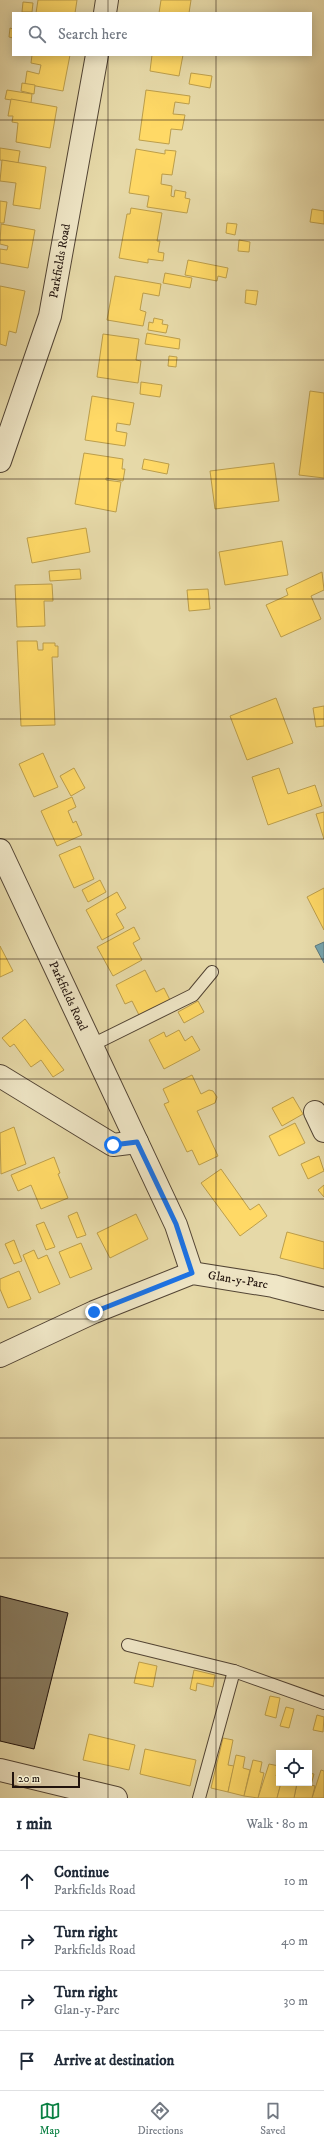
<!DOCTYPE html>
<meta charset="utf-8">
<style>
:root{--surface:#fff;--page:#f2f2f3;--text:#1f2937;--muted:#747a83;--line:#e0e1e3;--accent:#0b8043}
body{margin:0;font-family:"IM FELL DW Pica",serif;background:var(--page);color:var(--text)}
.controls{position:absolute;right:12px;bottom:12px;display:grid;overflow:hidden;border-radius:0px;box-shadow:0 2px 10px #0003}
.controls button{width:36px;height:36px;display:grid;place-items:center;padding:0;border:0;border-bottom:1px solid var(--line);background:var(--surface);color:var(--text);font:20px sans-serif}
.scale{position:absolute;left:12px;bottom:10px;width:68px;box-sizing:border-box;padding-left:4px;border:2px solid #21130d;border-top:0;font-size:11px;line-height:14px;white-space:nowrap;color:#21130d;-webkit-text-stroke:3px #efe6c6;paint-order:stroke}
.stop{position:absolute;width:12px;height:12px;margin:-9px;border:3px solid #1a73e8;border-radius:50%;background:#fff}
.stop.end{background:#1a73e8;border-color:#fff;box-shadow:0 1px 4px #0008}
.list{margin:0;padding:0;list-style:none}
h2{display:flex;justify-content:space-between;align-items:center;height:52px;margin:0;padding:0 16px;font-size:17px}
h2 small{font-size:13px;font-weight:400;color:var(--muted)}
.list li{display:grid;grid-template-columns:26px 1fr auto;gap:12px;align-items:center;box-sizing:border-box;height:60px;padding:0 16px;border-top:1px solid var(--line)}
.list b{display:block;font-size:15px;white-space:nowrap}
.list p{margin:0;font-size:13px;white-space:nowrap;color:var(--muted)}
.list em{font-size:13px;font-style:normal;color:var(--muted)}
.icon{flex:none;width:22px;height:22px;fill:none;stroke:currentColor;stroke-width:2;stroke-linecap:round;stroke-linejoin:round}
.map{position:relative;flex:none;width:324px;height:1798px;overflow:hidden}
.search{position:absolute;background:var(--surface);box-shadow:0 2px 10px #0003;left:12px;right:12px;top:12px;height:44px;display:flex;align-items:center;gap:10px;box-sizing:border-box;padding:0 14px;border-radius:0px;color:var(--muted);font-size:15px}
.sheet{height:292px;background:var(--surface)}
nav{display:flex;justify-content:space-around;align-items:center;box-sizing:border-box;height:56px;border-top:1px solid var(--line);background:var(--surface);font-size:11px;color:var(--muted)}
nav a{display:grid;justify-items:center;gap:2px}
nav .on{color:var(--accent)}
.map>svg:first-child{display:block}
.homes{fill:#ffd966;stroke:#bc9e4b}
.public{fill:#76a5af;stroke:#5c797e}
.building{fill:#877a5e;stroke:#21130d}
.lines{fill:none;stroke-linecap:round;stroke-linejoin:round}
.service-casing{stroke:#524434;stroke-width:14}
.minor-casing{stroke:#524434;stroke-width:24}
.tertiary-casing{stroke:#524434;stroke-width:24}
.service{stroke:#efe6c6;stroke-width:12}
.minor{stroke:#efe6c6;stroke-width:22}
.tertiary{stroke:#efe6c6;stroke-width:22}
.route{stroke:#1a73e8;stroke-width:5}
.grid{fill:none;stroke:#21130d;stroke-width:1;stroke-opacity:0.55}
.labels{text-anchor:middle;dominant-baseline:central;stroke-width:4;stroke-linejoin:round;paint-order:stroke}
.street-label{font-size:12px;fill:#21130d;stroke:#efe6c6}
</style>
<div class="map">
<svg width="324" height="1798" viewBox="0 0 324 1798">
<rect width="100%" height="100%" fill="#e6d9a8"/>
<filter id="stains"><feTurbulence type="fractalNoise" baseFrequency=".005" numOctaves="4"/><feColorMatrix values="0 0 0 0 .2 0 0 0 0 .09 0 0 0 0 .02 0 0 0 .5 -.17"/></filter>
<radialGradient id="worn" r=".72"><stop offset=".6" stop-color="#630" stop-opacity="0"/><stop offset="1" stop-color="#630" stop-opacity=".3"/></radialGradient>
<g class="homes">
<polygon points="38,0 77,0 75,13 36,13"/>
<polygon points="161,0 191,0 189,13 159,13"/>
<polygon points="23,2 33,3 32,12 22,12"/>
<polygon points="10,28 13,29 13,38 9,37"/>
<polygon points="32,55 70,55 63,91 25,84 27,71 39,74 41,65 31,63"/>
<polygon points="152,55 183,55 179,76 150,71"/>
<polygon points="191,73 212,76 210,88 189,84"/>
<polygon points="22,83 35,85 34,94 21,91"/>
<polygon points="7,90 32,94 31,103 5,99"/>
<polygon points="146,90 190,96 189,104 175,102 173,114 185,115 182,130 171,129 169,144 139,140"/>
<polygon points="11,99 57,107 50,148 16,142 18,123 12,122 13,116 8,116"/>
<polygon points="0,148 20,151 18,163 0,160"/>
<polygon points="136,149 165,154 165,150 176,151 172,175 162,174 161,184 172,186 171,196 174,197 175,190 186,192 185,198 190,199 187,213 147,207 149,196 129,193"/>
<polygon points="2,160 46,167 40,209 13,205 16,183 0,181"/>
<polygon points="0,201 7,202 4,223 0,223"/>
<polygon points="131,208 162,213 157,241 160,241 158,252 164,253 163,261 148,259 148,263 119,258 127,214 130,214"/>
<polygon points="312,209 324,211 324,224 310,222"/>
<polygon points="227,223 237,224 235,235 226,233"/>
<polygon points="1,224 35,230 28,268 0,263 0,249 7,250 8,246 0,244"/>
<polygon points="239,240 250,242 249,252 238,251"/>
<polygon points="188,260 228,268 226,278 218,276 217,281 185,275"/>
<polygon points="165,273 192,278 190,288 163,283"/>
<polygon points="115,276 161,284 159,296 143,293 140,310 146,312 143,326 107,320"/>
<polygon points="0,286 25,291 16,333 9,331 6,346 0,344"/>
<polygon points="246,290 258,291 256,305 245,303"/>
<polygon points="154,318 163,320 162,324 168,325 166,333 148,330 149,322 153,323"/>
<polygon points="147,333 180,339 179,349 145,344"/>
<polygon points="103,334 139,339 136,360 141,361 138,383 97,377"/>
<polygon points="169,356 177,357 176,367 168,366"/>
<polygon points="141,382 162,385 160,397 140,394"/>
<polygon points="310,391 324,393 324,478 299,475"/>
<polygon points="92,396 134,403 130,425 117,423 116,431 127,433 125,446 85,440"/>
<polygon points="84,453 123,459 122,469 125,469 123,481 106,478 106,480 121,482 116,512 75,504"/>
<polygon points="144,459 169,464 167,474 142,469"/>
<polygon points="274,463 279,501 215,509 210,471"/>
<polygon points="86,528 90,552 32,563 27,538"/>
<polygon points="282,541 288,575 225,585 219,552"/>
<polygon points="80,569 81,579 50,581 49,571"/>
<polygon points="322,572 324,590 311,596 321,619 281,637 266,605 288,595 286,589"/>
<polygon points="52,584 53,601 44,601 45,626 17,627 15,585"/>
<polygon points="208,589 210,609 189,611 187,590"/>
<polygon points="17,641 37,641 38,650 43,650 43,643 55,643 55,646 58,646 58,657 52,657 55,725 21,726"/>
<polygon points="276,698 293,743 247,760 230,716"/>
<polygon points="324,706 324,726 316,727 313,708"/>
<polygon points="43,753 58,787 34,797 19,764"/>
<polygon points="74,768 85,788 71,796 60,776"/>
<polygon points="279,768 288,794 315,785 322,806 268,825 252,777"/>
<polygon points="72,797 76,807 68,811 73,823 76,821 82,835 57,846 41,811"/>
<polygon points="324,812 324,839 316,814"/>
<polygon points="80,846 94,879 74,888 59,855"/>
<polygon points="100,880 106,892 88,902 82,890"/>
<polygon points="324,888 324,930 307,897"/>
<polygon points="117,892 126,908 116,914 124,928 102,940 86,910"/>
<polygon points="134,927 140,939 133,943 142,960 113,976 97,947"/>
<polygon points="0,946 13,971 0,977"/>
<polygon points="145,970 156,992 164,988 170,1000 139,1015 132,1001 125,1004 116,985"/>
<polygon points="198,1001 204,1012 184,1023 178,1012"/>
<polygon points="25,1019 64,1070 53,1077 41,1060 31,1067 14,1044 10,1047 2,1038"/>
<polygon points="179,1030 185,1041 192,1036 200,1050 164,1069 149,1040 164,1032 166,1037"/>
<polygon points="192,1075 201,1094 209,1090 213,1091 217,1097 215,1103 197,1111 218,1156 199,1165 192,1150 187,1152 164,1104 169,1102 163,1089"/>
<polygon points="293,1097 303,1114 282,1126 272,1108"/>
<polygon points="295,1123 305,1143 279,1156 269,1136"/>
<polygon points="14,1127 26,1164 1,1174 0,1133"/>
<polygon points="319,1156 324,1171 308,1179 301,1164"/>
<polygon points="54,1157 60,1173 58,1174 68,1198 41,1209 31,1185 18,1191 11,1175"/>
<polygon points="221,1169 250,1210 259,1204 267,1216 240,1236 201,1183"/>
<polygon points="324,1185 324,1197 318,1190"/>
<polygon points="77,1212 86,1235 77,1238 68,1216"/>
<polygon points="136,1214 148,1239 110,1258 97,1233"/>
<polygon points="44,1222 55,1247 46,1250 36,1225"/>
<polygon points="287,1232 324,1242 324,1269 280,1258"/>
<polygon points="14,1240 22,1261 14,1264 5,1244"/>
<polygon points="81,1243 92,1269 70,1278 59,1252"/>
<polygon points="34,1250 38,1259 47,1255 60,1284 39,1293 23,1255"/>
<polygon points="19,1271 31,1299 8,1308 0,1289 0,1279"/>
<polygon points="139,1662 157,1666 153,1687 134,1683"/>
<polygon points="194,1670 215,1675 213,1687 197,1683 196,1691 190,1689"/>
<polygon points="270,1696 280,1698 276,1718 265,1715"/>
<polygon points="286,1707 294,1709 289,1728 280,1726"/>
<polygon points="317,1715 324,1717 323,1732 313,1730"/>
<polygon points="89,1734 135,1745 129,1770 83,1760"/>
<polygon points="223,1738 233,1740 228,1765 234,1766 228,1792 211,1788"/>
<polygon points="145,1749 196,1760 190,1786 140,1774"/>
<polygon points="236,1755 245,1757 243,1768 250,1770 244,1796 228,1792"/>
<polygon points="253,1760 262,1762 260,1772 264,1773 258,1798 244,1796"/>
<polygon points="269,1764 279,1766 276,1776 279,1777 281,1783 277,1798 258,1798"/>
<polygon points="321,1770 324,1771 324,1798 312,1798"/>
<polygon points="309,1773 314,1774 311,1785 315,1786 312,1798 294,1798 297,1783 309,1783"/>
<polygon points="281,1783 297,1783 294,1798 277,1798"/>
</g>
<polygon class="public" points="324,942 324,963 315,946"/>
<polygon class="building" points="0,1596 68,1613 34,1749 0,1741"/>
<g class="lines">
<g class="service-casing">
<g id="service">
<polyline points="92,1045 193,995 212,972"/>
<polyline points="128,1645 234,1671 324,1703"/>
<polyline points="199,1798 234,1671"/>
</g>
</g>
<g class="minor-casing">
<g id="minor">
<polyline points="105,13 107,0"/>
<polyline points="0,461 50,316 97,55"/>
<polyline points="0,850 176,1225 192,1273"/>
<polyline points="0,1076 113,1145 137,1142"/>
<polyline points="315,1112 324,1131"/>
<polyline points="0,1770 116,1798"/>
</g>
</g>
<g class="tertiary-casing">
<polyline id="tertiary" points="0,1356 94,1312 192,1273 273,1286 324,1299"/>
</g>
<use href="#service" class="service"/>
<use href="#minor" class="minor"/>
<use href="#tertiary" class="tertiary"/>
</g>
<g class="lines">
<polyline class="route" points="94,1312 192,1273 176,1224 137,1142 113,1145"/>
</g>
<path class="grid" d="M108 0V13M216 0V13M108 55V1798M216 55V1798M0 120H324M0 240H324M0 360H324M0 479H324M0 599H324M0 719H324M0 839H324M0 959H324M0 1079H324M0 1199H324M0 1319H324M0 1438H324M0 1558H324M0 1678H324"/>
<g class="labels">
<g class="street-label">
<text transform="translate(60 261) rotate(-80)">Parkfields Road</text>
<text transform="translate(68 996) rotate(65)">Parkfields Road</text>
<text transform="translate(238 1280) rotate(9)">Glan-y-Parc</text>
</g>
</g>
<rect width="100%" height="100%" filter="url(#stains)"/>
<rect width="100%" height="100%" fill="url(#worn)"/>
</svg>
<div class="controls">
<button><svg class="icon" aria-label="locate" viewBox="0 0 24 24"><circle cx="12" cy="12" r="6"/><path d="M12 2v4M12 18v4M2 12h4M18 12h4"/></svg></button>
</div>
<div class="scale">20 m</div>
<div class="stop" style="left:113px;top:1145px"></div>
<div class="stop end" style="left:94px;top:1312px"></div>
<div class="search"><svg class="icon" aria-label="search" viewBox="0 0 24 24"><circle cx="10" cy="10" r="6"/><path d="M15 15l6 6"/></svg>Search here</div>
</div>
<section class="sheet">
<h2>1 min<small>Walk · 80 m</small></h2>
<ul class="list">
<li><svg class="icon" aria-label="ahead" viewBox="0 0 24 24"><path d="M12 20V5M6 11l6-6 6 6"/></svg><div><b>Continue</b><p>Parkfields Road</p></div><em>10 m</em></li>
<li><svg class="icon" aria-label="right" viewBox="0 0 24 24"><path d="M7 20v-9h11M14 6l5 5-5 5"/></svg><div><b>Turn right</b><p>Parkfields Road</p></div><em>40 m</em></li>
<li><svg class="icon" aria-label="right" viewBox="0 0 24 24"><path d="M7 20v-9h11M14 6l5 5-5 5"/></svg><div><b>Turn right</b><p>Glan-y-Parc</p></div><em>30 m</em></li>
<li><svg class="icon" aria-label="arrive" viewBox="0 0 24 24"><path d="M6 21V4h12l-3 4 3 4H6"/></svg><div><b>Arrive at destination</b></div></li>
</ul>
</section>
<nav>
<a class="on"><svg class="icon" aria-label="map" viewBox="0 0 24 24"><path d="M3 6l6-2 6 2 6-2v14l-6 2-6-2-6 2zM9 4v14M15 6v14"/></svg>Map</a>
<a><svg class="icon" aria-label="directions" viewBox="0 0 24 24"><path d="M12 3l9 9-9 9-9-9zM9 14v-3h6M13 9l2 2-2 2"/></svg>Directions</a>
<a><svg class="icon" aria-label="saved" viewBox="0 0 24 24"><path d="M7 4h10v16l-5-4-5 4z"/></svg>Saved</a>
</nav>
